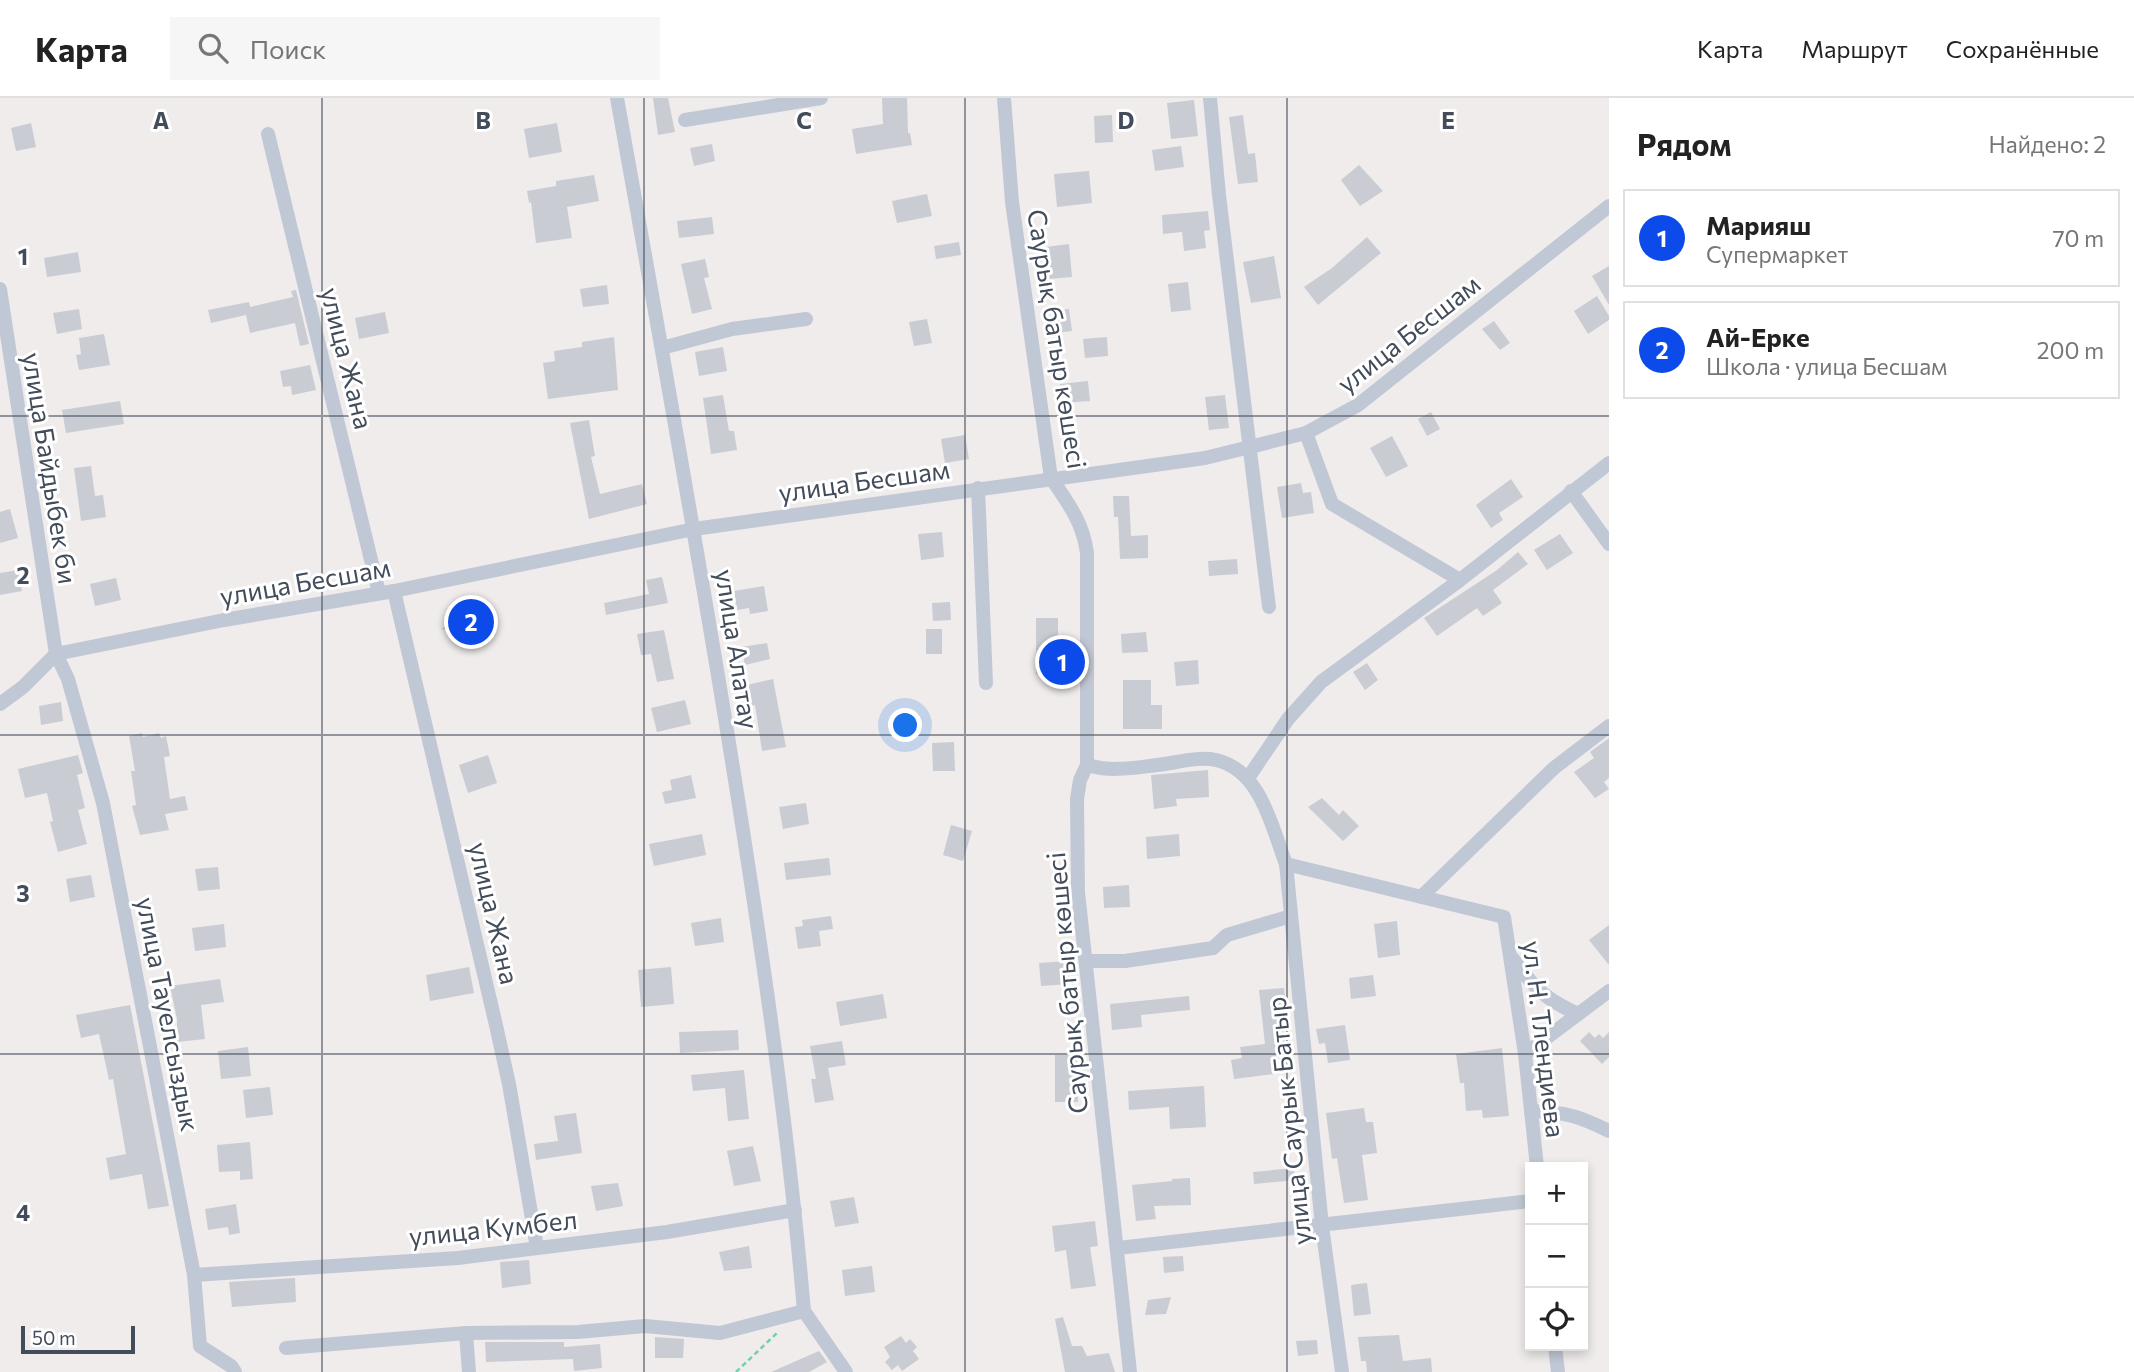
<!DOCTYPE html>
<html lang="ru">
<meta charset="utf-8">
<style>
:root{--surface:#fff;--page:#f6f6f6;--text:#222;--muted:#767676;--line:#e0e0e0;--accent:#0c4be9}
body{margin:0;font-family:Commissioner,sans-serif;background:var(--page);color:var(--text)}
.controls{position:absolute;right:21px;bottom:21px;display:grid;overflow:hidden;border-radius:0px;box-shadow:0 4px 10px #0003}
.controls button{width:63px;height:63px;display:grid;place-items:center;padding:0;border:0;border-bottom:2px solid var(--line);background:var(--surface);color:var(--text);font:35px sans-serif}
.scale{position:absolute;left:21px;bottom:18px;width:114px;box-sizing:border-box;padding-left:7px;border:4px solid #434c5a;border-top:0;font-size:19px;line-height:24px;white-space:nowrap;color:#434c5a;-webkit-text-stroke:5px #fff;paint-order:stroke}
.you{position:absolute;left:906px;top:628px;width:24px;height:24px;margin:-18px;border:5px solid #fff;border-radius:50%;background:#1a73e8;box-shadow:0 0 0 10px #1a73e833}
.badge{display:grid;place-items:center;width:46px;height:46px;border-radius:50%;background:var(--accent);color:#fff;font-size:23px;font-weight:700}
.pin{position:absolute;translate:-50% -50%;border:4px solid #fff;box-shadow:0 2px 7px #0006}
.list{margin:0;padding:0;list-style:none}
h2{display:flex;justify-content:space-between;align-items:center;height:91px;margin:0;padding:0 28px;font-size:30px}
h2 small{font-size:23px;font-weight:400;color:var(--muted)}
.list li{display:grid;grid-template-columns:46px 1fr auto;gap:21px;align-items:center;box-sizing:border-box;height:98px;margin:0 14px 14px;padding:0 14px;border:2px solid var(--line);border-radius:0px}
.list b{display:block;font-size:26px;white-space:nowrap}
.list p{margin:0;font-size:23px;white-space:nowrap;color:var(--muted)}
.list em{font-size:23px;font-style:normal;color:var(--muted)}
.icon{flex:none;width:38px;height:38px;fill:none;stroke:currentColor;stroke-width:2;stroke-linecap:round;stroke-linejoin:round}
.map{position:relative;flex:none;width:1609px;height:1274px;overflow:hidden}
header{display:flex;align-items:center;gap:42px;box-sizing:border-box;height:98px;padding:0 35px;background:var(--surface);border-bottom:2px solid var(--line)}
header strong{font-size:33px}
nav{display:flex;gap:38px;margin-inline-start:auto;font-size:24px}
.search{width:490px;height:63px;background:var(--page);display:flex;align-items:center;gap:18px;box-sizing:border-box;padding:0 24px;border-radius:0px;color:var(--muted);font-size:26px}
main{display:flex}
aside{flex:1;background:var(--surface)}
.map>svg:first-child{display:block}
.building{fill:#caccd4}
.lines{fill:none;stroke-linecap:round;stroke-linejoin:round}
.path{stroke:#6bd1ae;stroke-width:2.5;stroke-dasharray:5 3.5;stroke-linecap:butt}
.minor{stroke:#c1c8d5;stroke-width:14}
.grid{fill:none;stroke:#434c5a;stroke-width:2;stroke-opacity:0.55}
.labels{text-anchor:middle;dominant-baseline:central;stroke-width:6;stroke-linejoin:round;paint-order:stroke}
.street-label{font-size:26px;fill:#434c5a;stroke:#fff}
.grid-label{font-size:23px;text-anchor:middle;font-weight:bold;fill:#434c5a;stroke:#fff;stroke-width:6;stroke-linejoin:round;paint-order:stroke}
</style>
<header>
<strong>Карта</strong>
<div class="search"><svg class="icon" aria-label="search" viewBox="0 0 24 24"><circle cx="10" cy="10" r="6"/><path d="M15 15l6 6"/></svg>Поиск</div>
<nav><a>Карта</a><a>Маршрут</a><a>Сохранённые</a></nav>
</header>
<main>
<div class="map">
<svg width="1609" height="1274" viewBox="0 0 1609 1274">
<rect width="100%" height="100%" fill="#efeceb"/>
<g class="building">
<polygon points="653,0 668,0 675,34 658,37"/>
<polygon points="882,0 907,0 908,35 910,35 912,47 856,56 852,31 883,26"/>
<polygon points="1194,2 1198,38 1171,41 1167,5"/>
<polygon points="1112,17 1113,44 1095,45 1094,18"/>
<polygon points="1243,17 1248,56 1255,55 1258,84 1238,86 1229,19"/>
<polygon points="31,25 36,49 16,53 11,30"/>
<polygon points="557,25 562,54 529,60 524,31"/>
<polygon points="712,46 715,63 694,68 690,50"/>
<polygon points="1181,48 1184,69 1155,73 1152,52"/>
<polygon points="1359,67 1383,93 1360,108 1341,82"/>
<polygon points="1089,73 1092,105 1057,109 1054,76"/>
<polygon points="594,77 599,103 567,109 572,140 536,145 531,104 529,105 527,93 556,88 556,83"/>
<polygon points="927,96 932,118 897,125 892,103"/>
<polygon points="1208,113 1210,132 1204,133 1206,150 1184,153 1182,134 1163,136 1162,117"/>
<polygon points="712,119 714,136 679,140 677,123"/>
<polygon points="1367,139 1381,155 1318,207 1304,189 1332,170"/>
<polygon points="959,144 961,157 936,161 934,148"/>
<polygon points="1069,146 1072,179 1049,181 1046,149"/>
<polygon points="78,154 81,174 47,179 44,160"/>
<polygon points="1274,158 1281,200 1251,205 1243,164"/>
<polygon points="705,161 709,179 704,180 712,211 692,216 681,166"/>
<polygon points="1609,168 1609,207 1592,178"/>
<polygon points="1188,184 1191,212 1171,214 1168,186"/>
<polygon points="607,187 609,206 583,209 580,191"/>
<polygon points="296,192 309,246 300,248 295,225 250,235 246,217 211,225 208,212 249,204 250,209 293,199 291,193"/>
<polygon points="1597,198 1609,218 1609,222 1588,236 1574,213"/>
<polygon points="79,211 82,231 57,236 53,215"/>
<polygon points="1069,211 1072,233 1055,235 1052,213"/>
<polygon points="385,214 389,235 359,241 355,220"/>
<polygon points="927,221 932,245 914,248 909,224"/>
<polygon points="1494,223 1510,245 1500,252 1482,231"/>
<polygon points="104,236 110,267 79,272 76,257 81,256 79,240"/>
<polygon points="614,239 618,292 548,301 543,265 555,263 554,253 582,249 582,244"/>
<polygon points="1107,239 1108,258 1085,260 1083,241"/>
<polygon points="723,249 727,273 699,278 695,254"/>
<polygon points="310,267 316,292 292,297 291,288 283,289 280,273"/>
<polygon points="1088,283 1090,303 1062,305 1060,286"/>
<polygon points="723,297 729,333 734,333 737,352 711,356 703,300"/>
<polygon points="1225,297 1229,330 1209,332 1205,299"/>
<polygon points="120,303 124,326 66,335 62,312"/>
<polygon points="1431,314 1440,331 1427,338 1418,321"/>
<polygon points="589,322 595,358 591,359 600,396 642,386 647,406 589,421 570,325"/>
<polygon points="965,337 969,361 945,365 941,341"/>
<polygon points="1392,338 1408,368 1386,379 1370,350"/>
<polygon points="91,368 95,398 103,397 106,419 81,423 74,370"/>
<polygon points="1511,381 1523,399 1499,415 1503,422 1491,430 1476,407"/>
<polygon points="1301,385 1303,395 1311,394 1314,415 1282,420 1277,389"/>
<polygon points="1113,398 1129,398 1131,438 1148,437 1148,460 1120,461 1118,419 1114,419"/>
<polygon points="10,411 18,440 0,445 0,414"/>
<polygon points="942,434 944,459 921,462 918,436"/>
<polygon points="1560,436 1573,455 1547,472 1534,452"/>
<polygon points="1518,454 1528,466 1493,492 1502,505 1483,518 1477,510 1437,538 1424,520 1497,472"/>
<polygon points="1237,461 1238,476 1209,478 1208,463"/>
<polygon points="18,472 22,493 0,497 0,475"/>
<polygon points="662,479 668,505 606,517 604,505 649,496 646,482"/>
<polygon points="116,480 121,502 95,508 90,486"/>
<polygon points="764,488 768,513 750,516 749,510 737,512 734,493"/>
<polygon points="484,504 491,539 461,545 458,533 441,531 456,522 454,510"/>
<polygon points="950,504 951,522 933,523 932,505"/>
<polygon points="1036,520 1058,520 1058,551 1067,551 1067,576 1036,576"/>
<rect x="926" y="531" width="16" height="25"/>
<polygon points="664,532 674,581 657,584 651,556 641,557 637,536"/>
<polygon points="1146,534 1148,554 1122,555 1121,536"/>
<polygon points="767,545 770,561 745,567 741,549"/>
<polygon points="1198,562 1199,586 1176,588 1174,564"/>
<polygon points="1367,565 1378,582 1365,592 1353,574"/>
<polygon points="773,581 786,649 762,653 755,607 750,608 747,587"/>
<polygon points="1123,582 1151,582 1151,607 1162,607 1162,631 1123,631"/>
<polygon points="685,602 691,626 657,634 651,610"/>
<polygon points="61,604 63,623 41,627 39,608"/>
<polygon points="142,635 143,639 159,635 161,640 166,638 170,658 164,659 170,701 185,698 188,712 165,716 169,732 140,737 132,708 136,707 131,673 135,673 129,638"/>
<polygon points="1609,640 1609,680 1604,684 1609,691 1595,700 1574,674 1594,660 1590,654"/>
<polygon points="954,644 955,673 933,673 932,645"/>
<polygon points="78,657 83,675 77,677 85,710 78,712 87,746 58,754 50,724 53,723 47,695 25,700 18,671"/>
<polygon points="488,657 497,685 468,695 459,667"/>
<polygon points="1208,672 1209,699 1176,701 1177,708 1154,711 1151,677"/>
<polygon points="691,677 696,700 665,706 662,694 672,692 670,682"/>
<polygon points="1322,700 1339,717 1343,712 1359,728 1343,743 1308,709"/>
<polygon points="806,705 809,726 783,731 779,709"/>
<polygon points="951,727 972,733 963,763 943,757"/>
<polygon points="702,736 706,757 654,768 649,746"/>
<polygon points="1179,736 1180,758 1147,761 1146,739"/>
<polygon points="829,760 831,777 786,782 784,765"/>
<polygon points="218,769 220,791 198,793 195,771"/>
<polygon points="91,777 95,799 70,804 66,781"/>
<polygon points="1129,787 1130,809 1104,810 1103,789"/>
<polygon points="831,818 833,831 819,833 821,848 798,851 795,829 803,828 802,822"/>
<polygon points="721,820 724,844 695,848 691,825"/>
<polygon points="1397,823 1400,857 1378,860 1374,826"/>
<polygon points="224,826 226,849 195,853 192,830"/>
<polygon points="1609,827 1609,867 1589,842"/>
<polygon points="1068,863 1069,886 1041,888 1039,865"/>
<polygon points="469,869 474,895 430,903 426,877"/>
<polygon points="671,869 674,906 641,909 638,872"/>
<polygon points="1373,877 1376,898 1351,901 1349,880"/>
<polygon points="220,881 224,904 201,907 205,941 177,944 177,921 170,888"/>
<polygon points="1284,890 1288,929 1283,929 1289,974 1234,981 1231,962 1242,960 1240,949 1265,946 1259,892"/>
<polygon points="883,896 887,920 840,928 836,904"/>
<polygon points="1189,898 1190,912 1141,917 1142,929 1112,932 1110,906"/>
<polygon points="130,907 169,1108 148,1111 142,1076 110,1082 106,1060 126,1056 113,981 109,982 99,936 81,940 76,917"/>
<polygon points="1345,927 1350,962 1328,965 1325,945 1319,946 1316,931"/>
<polygon points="738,932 739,952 680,955 679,934"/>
<polygon points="1589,934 1595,940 1599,936 1603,940 1609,934 1609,959 1602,966 1580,943"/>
<polygon points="842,943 846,967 828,970 834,1002 815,1005 811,981 816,981 810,948"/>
<polygon points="248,949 251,978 221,981 218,953"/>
<polygon points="1502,950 1509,1018 1483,1020 1482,1012 1466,1013 1464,985 1460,985 1456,956"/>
<polygon points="1055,957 1077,957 1078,1004 1055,1004"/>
<polygon points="744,972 749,1021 728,1023 725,990 693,993 691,977"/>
<polygon points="1204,988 1206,1029 1170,1031 1169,1009 1129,1012 1128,993"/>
<polygon points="270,989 273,1017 246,1020 243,992"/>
<polygon points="1364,1010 1366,1024 1373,1024 1377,1055 1362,1057 1368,1102 1344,1105 1337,1060 1332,1061 1326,1015"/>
<polygon points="576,1015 582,1055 536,1062 534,1046 558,1043 554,1018"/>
<polygon points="250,1044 253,1081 240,1082 240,1073 219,1074 217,1047"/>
<polygon points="753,1048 761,1083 734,1088 727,1053"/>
<polygon points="1294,1070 1295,1082 1254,1086 1253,1074"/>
<polygon points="1190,1080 1191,1107 1154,1108 1156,1121 1136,1123 1132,1087 1172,1083 1172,1081"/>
<polygon points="618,1085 623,1108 596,1113 591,1088"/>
<polygon points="854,1099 859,1125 835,1129 830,1103"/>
<polygon points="236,1106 240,1135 229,1137 228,1129 208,1132 205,1111"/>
<polygon points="1095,1123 1098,1148 1090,1149 1096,1188 1071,1191 1066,1152 1055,1154 1052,1128"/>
<polygon points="749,1148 752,1170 724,1173 719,1154"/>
<polygon points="1183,1158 1184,1173 1164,1175 1163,1159"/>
<polygon points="529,1162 531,1186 502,1190 500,1164"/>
<polygon points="872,1168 875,1194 845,1198 842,1172"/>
<polygon points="295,1180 296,1204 232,1209 229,1184"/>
<polygon points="1367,1185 1371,1216 1354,1218 1351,1187"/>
<polygon points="1171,1199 1166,1216 1145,1217 1148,1202"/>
<polygon points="1063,1219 1072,1248 1082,1248 1087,1258 1109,1255 1115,1274 1065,1274 1055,1221"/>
<polygon points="1399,1237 1403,1263 1431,1260 1432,1274 1367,1274 1366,1263 1361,1263 1358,1239"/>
<polygon points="901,1238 906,1245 910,1241 917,1249 913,1253 919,1261 902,1273 898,1267 892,1272 885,1264 890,1259 884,1249"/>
<polygon points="655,1239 684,1241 683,1260 655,1260"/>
<polygon points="1317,1242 1318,1256 1298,1258 1296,1243"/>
<polygon points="485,1244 564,1244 564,1249 600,1246 602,1270 574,1273 573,1261 486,1264"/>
<polygon points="819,1253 827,1264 809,1274 771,1274"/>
</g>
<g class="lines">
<polyline class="path" points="736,1274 777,1235"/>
<g class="minor">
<path d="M617 0C654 207 691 413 725 620 757 817 787 1015 804 1213"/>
<path d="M1004 0 1012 104 1051 380C1068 405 1083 424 1087 455V667L1080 682 1077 701 1078 794 1130 1274"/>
<polyline points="1210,0 1219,97 1269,509"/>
<polyline points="685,22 821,0"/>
<polyline points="268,36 379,495"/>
<polyline points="0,191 56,556 68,581 103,705 194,1177 200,1248 231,1268 235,1274"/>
<polyline points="662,250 732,231 806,221"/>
<polyline points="1306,335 1332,406 1460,482"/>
<polyline points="978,390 986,585"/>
<polyline points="1571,393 1609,446"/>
<polyline points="394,493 495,923 509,986 537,1150"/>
<polyline points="56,556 224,522 394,493 694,431 1205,360 1306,335 1358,307 1609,108"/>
<polyline points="0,606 23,589 56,556"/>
<path d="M1087 667C1111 674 1132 670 1157 667 1176 665 1198 658 1216 662 1261 672 1272 730 1286 766L1504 819 1525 956 1537 1069"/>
<polyline points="1248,680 1288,621 1321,584 1460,482 1609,365"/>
<polyline points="1286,766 1322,1128 1342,1274"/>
<polyline points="1421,799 1554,670 1609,628"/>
<path d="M1513 861C1535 891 1545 901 1578 916"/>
<polyline points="1086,863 1125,863 1213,850 1227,837 1291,818"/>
<polyline points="1525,956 1609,893"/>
<path d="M1531 1013C1565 1014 1579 1018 1609 1033"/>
<polyline points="1118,1150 1530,1103"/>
<polyline points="194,1177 458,1160 667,1134 795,1112"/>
<polyline points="804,1213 846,1274"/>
<polyline points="466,1235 469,1274"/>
<polyline points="1555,1248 1558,1274"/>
<polyline points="286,1250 466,1235 578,1234 645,1228 720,1235 804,1213"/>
</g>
</g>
<path class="grid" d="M322 0V1274M644 0V1274M965 0V1274M1287 0V1274M0 318H1609M0 637H1609M0 956H1609"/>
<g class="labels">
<g class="street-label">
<text transform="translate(1408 235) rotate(-38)">улица Бесшам</text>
<text transform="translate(1058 241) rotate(81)">Саурық батыр көшесі</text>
<text transform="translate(348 260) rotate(76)">улица Жана</text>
<text transform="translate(51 370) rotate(81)">улица Байдыбек би</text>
<text transform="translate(864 382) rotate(-8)">улица Бесшам</text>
<text transform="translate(305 483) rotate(-10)">улица Бесшам</text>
<text transform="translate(738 551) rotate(81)">улица Алатау</text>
<text transform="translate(495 815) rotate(77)">улица Жана</text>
<text transform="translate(1066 885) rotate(-95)">Саурық батыр көшесі</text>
<text transform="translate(169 916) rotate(79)">улица Тауелсыздык</text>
<text transform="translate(1545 941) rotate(83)">ул. Н. Тлендиева</text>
<text transform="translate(1288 1023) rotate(-96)">улица Саурык Батыр</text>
<text transform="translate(493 1129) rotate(-6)">улица Кумбел</text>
</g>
</g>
<g class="grid-label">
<text x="161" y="31">A</text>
<text x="483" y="31">B</text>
<text x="804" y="31">C</text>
<text x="1126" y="31">D</text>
<text x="1448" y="31">E</text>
<text x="23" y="167">1</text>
<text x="23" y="486">2</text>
<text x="23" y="804">3</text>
<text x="23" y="1123">4</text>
</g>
</svg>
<div class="controls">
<button>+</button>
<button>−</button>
<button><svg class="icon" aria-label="locate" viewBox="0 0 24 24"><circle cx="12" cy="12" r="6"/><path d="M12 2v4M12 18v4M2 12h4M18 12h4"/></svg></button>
</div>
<div class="scale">50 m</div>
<div class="you"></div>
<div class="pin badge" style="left:1062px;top:564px">1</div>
<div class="pin badge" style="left:471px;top:524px">2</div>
</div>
<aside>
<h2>Рядом<small>Найдено: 2</small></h2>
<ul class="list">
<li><span class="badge">1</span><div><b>Марияш</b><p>Супермаркет</p></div><em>70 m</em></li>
<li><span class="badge">2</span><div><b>Ай-Ерке</b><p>Школа · улица Бесшам</p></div><em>200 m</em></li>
</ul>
</aside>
</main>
